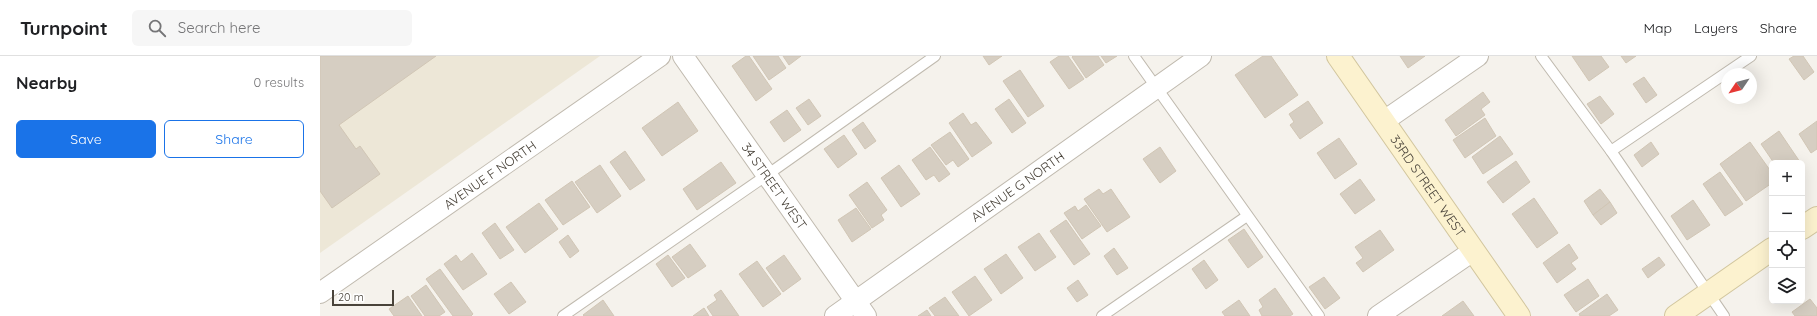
<!DOCTYPE html>
<meta charset="utf-8">
<style>
:root{--surface:#fff;--page:#f6f6f6;--text:#202124;--muted:#757577;--line:#e0e0e0;--accent:#1a73e8}
body{margin:0;font-family:Quicksand,sans-serif;background:var(--page);color:var(--text)}
.controls{position:absolute;right:12px;bottom:12px;display:grid;overflow:hidden;border-radius:6px;box-shadow:0 4px 16px #0002}
.controls button{width:36px;height:36px;display:grid;place-items:center;padding:0;border:0;border-bottom:1px solid var(--line);background:var(--surface);color:var(--text);font:20px sans-serif}
.compass{position:absolute;left:1401px;top:12px;width:36px;height:36px;border-radius:50%;background:var(--surface);box-shadow:0 4px 16px #0002;rotate:235deg}
.scale{position:absolute;left:12px;bottom:10px;width:62px;box-sizing:border-box;padding-left:4px;border:2px solid #49433a;border-top:0;font-size:11px;line-height:14px;white-space:nowrap;color:#49433a;-webkit-text-stroke:3px #fff;paint-order:stroke}
.list{margin:0;padding:0;list-style:none}
h2{display:flex;justify-content:space-between;align-items:center;height:52px;margin:0;padding:0 16px;font-size:17px}
h2 small{font-size:13px;font-weight:400;color:var(--muted)}
.actions{display:flex;gap:8px;padding:12px 16px}
.actions a{flex:1;padding:9px 0;border:1px solid var(--accent);border-radius:6px;text-align:center;font-size:14px;color:var(--accent)}
.actions .main{background:var(--accent);color:#fff}
.icon{flex:none;width:22px;height:22px;fill:none;stroke:currentColor;stroke-width:2;stroke-linecap:round;stroke-linejoin:round}
.map{position:relative;flex:none;width:1497px;height:260px;overflow:hidden}
header{display:flex;align-items:center;gap:24px;box-sizing:border-box;height:56px;padding:0 20px;background:var(--surface);border-bottom:1px solid var(--line)}
header strong{font-size:19px}
nav{display:flex;gap:22px;margin-inline-start:auto;font-size:14px}
.search{width:280px;height:36px;background:var(--page);display:flex;align-items:center;gap:10px;box-sizing:border-box;padding:0 14px;border-radius:6px;color:var(--muted);font-size:15px}
main{display:flex}
aside{flex:1;background:var(--surface)}
.map>svg:first-child{display:block}
.education{fill:#ede7d7}
.building{fill:#d6cec2;stroke:#d1c6b5}
.lines{fill:none;stroke-linecap:round;stroke-linejoin:round}
.lane-casing{stroke:#c0baaf;stroke-width:12}
.street-casing{stroke:#c0baaf;stroke-width:22}
.secondary-casing{stroke:#d2c69e;stroke-width:24}
.lane{stroke:#fff;stroke-width:10}
.street{stroke:#fff;stroke-width:20}
.secondary{stroke:#fcf2cf;stroke-width:22}
.labels{text-anchor:middle;dominant-baseline:central;stroke-width:3.5;stroke-linejoin:round;paint-order:stroke}
.street-label{font-size:13px;fill:#49433a;stroke:#fff}
</style>
<header>
<strong>Turnpoint</strong>
<div class="search"><svg class="icon" aria-label="search" viewBox="0 0 24 24"><circle cx="10" cy="10" r="6"/><path d="M15 15l6 6"/></svg>Search here</div>
<nav><a>Map</a><a>Layers</a><a>Share</a></nav>
</header>
<main>
<aside>
<h2>Nearby<small>0 results</small></h2>
<ul class="list">
</ul>
<div class="actions"><a class="main">Save</a><a>Share</a></div>
</aside>
<div class="map">
<svg width="1497" height="260" viewBox="0 0 1497 260">
<rect width="100%" height="100%" fill="#f5f2ec"/>
<polygon class="education" points="0,0 280,0 0,197"/>
<g class="building">
<polygon points="0,0 116,0 19,69 36,93 40,90 60,118 12,152 0,135"/>
<polygon points="426,0 429,0 452,33 436,45 412,10"/>
<polygon points="433,0 458,0 466,12 449,24"/>
<polygon points="463,0 481,0 469,9"/>
<polygon points="663,0 682,0 669,9"/>
<polygon points="739,0 748,0 764,23 749,33 730,6"/>
<polygon points="753,0 778,0 784,9 766,22 752,1"/>
<polygon points="781,0 797,0 786,7"/>
<polygon points="943,0 951,0 978,39 945,62 915,19"/>
<polygon points="1080,0 1105,0 1088,12"/>
<polygon points="1252,0 1281,0 1289,11 1269,25"/>
<polygon points="1301,0 1316,0 1306,7"/>
<polygon points="1474,0 1483,0 1494,16 1484,24 1469,3"/>
<polygon points="700,14 724,50 708,61 683,25"/>
<polygon points="1324,21 1337,39 1326,47 1313,28"/>
<polygon points="1163,36 1170,46 1161,53 1165,59 1136,80 1125,64"/>
<polygon points="1280,40 1294,58 1281,68 1267,48"/>
<polygon points="489,43 501,60 488,69 476,52"/>
<polygon points="689,43 706,67 692,77 675,53"/>
<polygon points="988,45 1003,67 980,83 970,69 974,66 969,58"/>
<polygon points="358,46 378,75 342,100 322,72"/>
<polygon points="467,54 481,74 464,86 450,66"/>
<polygon points="643,57 651,69 656,66 672,87 652,101 629,67"/>
<polygon points="1165,62 1176,80 1145,102 1133,84"/>
<polygon points="1497,65 1497,93 1491,97 1479,78"/>
<polygon points="543,66 556,85 545,93 532,74"/>
<polygon points="1459,75 1480,106 1478,107 1454,107 1441,88"/>
<polygon points="630,76 649,103 638,111 633,104 626,109 611,89"/>
<polygon points="524,79 537,98 518,112 504,93"/>
<polygon points="1180,80 1193,98 1163,118 1152,101"/>
<polygon points="1019,82 1037,108 1015,123 997,97"/>
<polygon points="1331,86 1339,98 1322,111 1314,99"/>
<polygon points="1430,86 1452,117 1452,127 1426,145 1400,108"/>
<polygon points="610,91 630,118 619,126 614,119 606,124 592,104"/>
<polygon points="840,91 856,115 840,127 823,103"/>
<polygon points="305,95 325,124 310,134 290,106"/>
<polygon points="1196,105 1210,126 1183,147 1167,126"/>
<polygon points="401,106 416,127 377,154 363,133"/>
<polygon points="280,109 301,140 277,157 255,126"/>
<polygon points="579,109 600,138 581,151 561,122"/>
<polygon points="1400,116 1423,148 1405,160 1383,128"/>
<polygon points="1040,123 1055,144 1035,158 1020,138"/>
<polygon points="252,125 270,151 243,169 225,144"/>
<polygon points="547,126 567,154 561,159 564,164 552,172 529,139"/>
<polygon points="779,133 783,138 791,133 810,161 787,176 764,143"/>
<polygon points="1280,133 1290,146 1273,159 1264,145"/>
<polygon points="1214,142 1238,177 1217,192 1192,158"/>
<polygon points="1373,144 1390,169 1367,184 1351,160"/>
<polygon points="1290,146 1297,157 1281,169 1273,159"/>
<polygon points="219,147 238,173 205,197 186,171"/>
<polygon points="766,149 781,170 762,183 744,157 755,150 758,155"/>
<polygon points="536,152 551,173 532,186 518,164"/>
<polygon points="746,164 770,198 754,209 730,175"/>
<polygon points="175,167 194,194 180,203 162,177"/>
<polygon points="924,173 943,201 928,212 908,184"/>
<polygon points="1060,174 1074,194 1043,216 1036,207 1043,202 1035,191"/>
<polygon points="719,177 736,201 715,215 698,191"/>
<polygon points="248,179 259,195 250,202 239,186"/>
<polygon points="370,188 386,210 368,222 352,201"/>
<polygon points="1249,188 1258,202 1251,207 1256,213 1237,227 1223,207"/>
<polygon points="794,192 808,212 797,219 784,200"/>
<polygon points="152,197 167,218 143,234 124,208 136,199 141,206"/>
<polygon points="686,198 703,222 681,238 664,213"/>
<polygon points="348,199 365,222 352,231 336,208"/>
<polygon points="464,199 481,223 463,236 446,212"/>
<polygon points="1339,201 1345,209 1328,222 1322,213"/>
<polygon points="884,204 898,224 886,233 872,213"/>
<polygon points="437,205 461,238 443,251 419,218"/>
<polygon points="120,213 153,258 151,260 133,260 106,223"/>
<polygon points="655,220 672,244 649,260 632,236"/>
<polygon points="1004,221 1020,242 1005,253 989,231"/>
<polygon points="1268,223 1279,240 1256,256 1244,239"/>
<polygon points="758,224 768,239 757,246 747,232"/>
<polygon points="191,226 206,246 189,258 174,238"/>
<polygon points="106,229 125,256 119,260 105,260 91,240"/>
<polygon points="955,232 973,258 970,260 942,260 939,254 943,251 939,244"/>
<polygon points="401,234 419,260 393,260 387,251 397,244 394,239"/>
<polygon points="1287,238 1298,254 1289,260 1260,260 1259,258"/>
<polygon points="88,240 102,260 74,260 69,253"/>
<polygon points="625,241 639,260 615,260 609,252"/>
<polygon points="1490,243 1497,252 1497,260 1475,260 1472,256"/>
<polygon points="283,244 294,260 264,260 263,259"/>
<polygon points="919,244 930,260 905,260 902,256"/>
<polygon points="1143,245 1154,260 1122,260"/>
<polygon points="384,252 389,260 373,260"/>
<polygon points="607,254 611,260 598,260"/>
</g>
<g class="lines">
<g class="lane-casing">
<g id="lane">
<polyline points="814,0 999,260"/>
<polyline points="1221,0 1291,95 1404,260"/>
<polyline points="1291,95 1431,0"/>
<polyline points="243,260 447,119 615,0"/>
<polyline points="782,260 927,160"/>
</g>
</g>
<g class="street-casing">
<g id="street">
<path id="s1" d="M363 0 546 260"/>
<polyline points="1064,65 1158,0"/>
<path id="s2" d="M0 237 340 0"/>
<path id="s3" d="M515 260 881 0"/>
<polyline points="1058,260 1153,195"/>
</g>
</g>
<g class="secondary-casing">
<g id="secondary">
<path id="s4" d="M1018 0 1199 260"/>
<polyline points="1482,172 1497,162"/>
<polyline points="1356,260 1452,193"/>
</g>
</g>
<use href="#lane" class="lane"/>
<use href="#street" class="street"/>
<use href="#secondary" class="secondary"/>
</g>
<g class="labels">
<g class="street-label">
<text stroke="none"><textPath href="#s2" startOffset="207">AVENUE F NORTH</textPath></text>
<text stroke="none"><textPath href="#s1" startOffset="159">34 STREET WEST</textPath></text>
<text stroke="none"><textPath href="#s3" startOffset="224">AVENUE G NORTH</textPath></text>
<text stroke="none"><textPath href="#s4" startOffset="158">33RD STREET WEST</textPath></text>
</g>
</g>
</svg>
<div class="controls">
<button>+</button>
<button>−</button>
<button><svg class="icon" aria-label="locate" viewBox="0 0 24 24"><circle cx="12" cy="12" r="6"/><path d="M12 2v4M12 18v4M2 12h4M18 12h4"/></svg></button>
<button><svg class="icon" aria-label="layers" viewBox="0 0 24 24"><path d="M12 4l9 5-9 5-9-5zM3 14l9 5 9-5"/></svg></button>
</div>
<svg class="compass" viewBox="-18 -18 36 36"><path d="M0-13l5 13h-10z" fill="#e53935"/><path d="M0 13l5-13h-10z" fill="#757577"/></svg>
<div class="scale">20 m</div>
</div>
</main>
